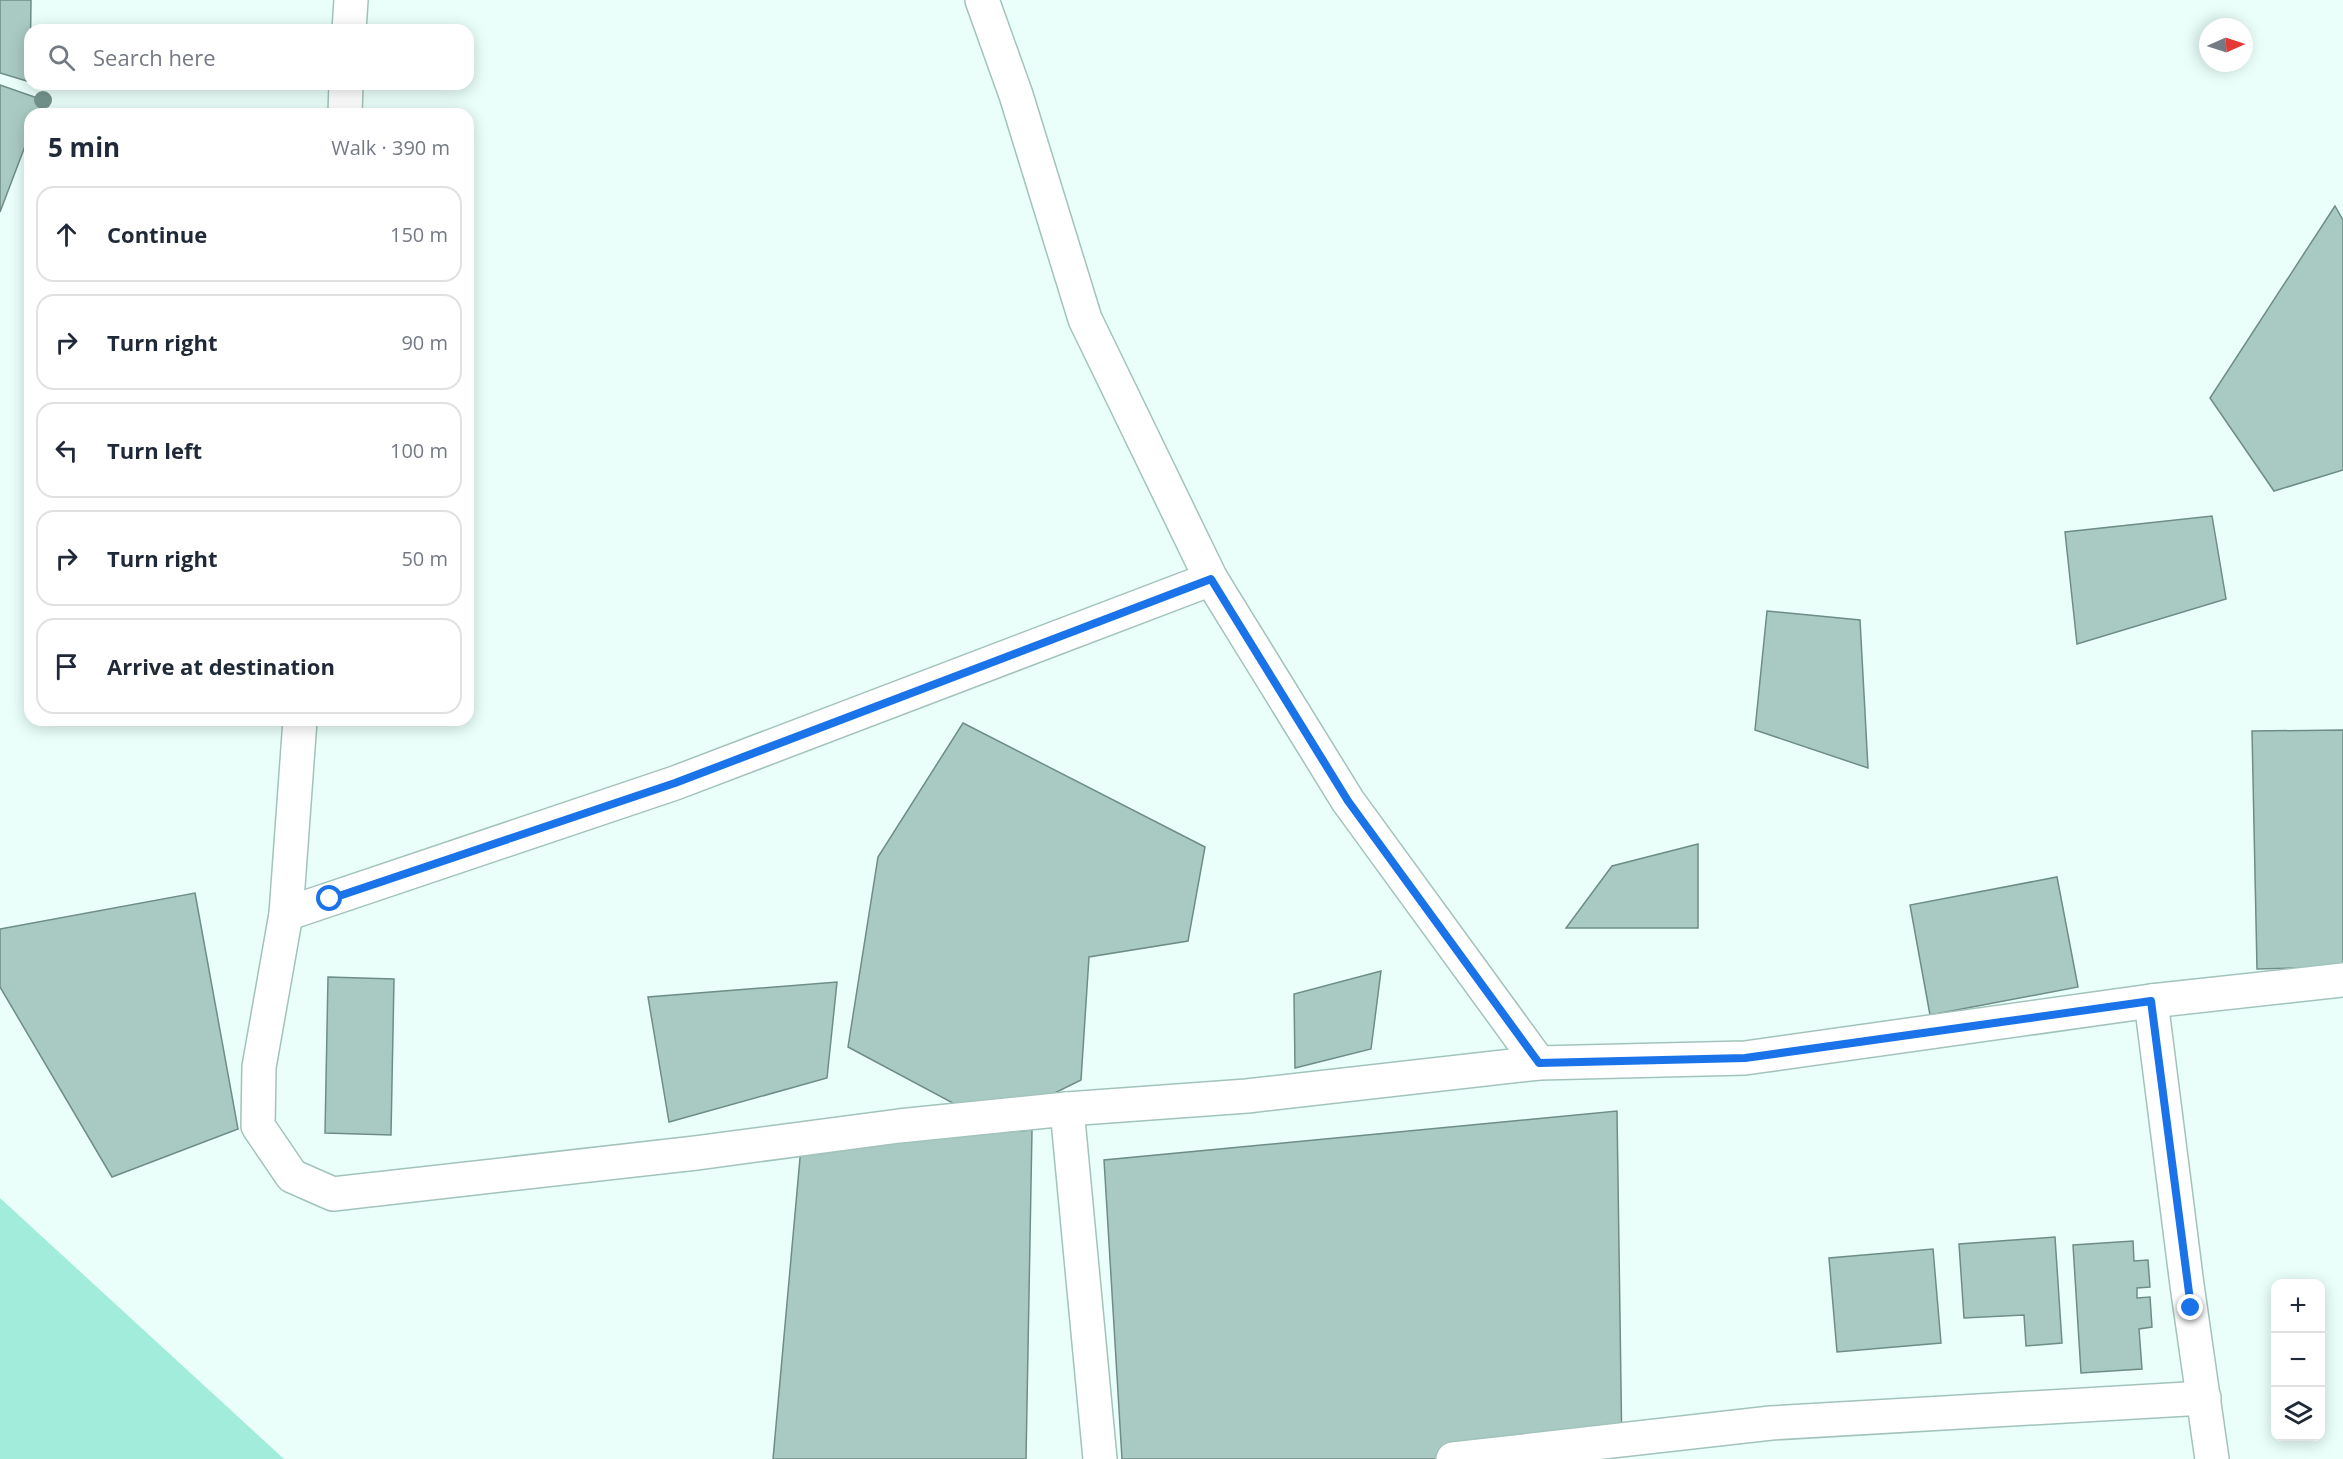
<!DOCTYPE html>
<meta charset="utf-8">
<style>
:root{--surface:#fff;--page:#f6f6f7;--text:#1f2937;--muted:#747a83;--line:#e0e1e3}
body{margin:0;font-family:"Open Sans",sans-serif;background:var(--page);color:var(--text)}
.controls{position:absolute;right:18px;bottom:18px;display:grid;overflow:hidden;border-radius:12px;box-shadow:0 3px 15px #0003}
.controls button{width:54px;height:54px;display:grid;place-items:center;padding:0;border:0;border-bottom:2px solid var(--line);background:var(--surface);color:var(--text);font:30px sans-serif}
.compass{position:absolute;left:2199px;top:18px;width:54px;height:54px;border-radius:50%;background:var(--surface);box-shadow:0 3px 15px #0003;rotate:87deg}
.stop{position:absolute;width:18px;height:18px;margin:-14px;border:4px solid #1a73e8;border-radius:50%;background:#fff}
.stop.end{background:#1a73e8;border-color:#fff;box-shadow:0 2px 6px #0008}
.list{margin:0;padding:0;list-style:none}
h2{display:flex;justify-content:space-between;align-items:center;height:78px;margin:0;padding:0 24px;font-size:26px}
h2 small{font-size:20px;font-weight:400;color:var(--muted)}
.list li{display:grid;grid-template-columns:39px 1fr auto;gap:18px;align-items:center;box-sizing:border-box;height:96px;margin:0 12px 12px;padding:0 12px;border:2px solid var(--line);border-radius:18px}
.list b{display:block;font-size:22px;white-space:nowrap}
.list em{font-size:20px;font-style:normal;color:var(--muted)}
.icon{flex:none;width:33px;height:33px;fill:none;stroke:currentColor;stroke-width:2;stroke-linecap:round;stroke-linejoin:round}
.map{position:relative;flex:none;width:2343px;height:1459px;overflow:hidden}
.search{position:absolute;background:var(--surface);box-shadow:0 3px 15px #0003;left:24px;top:24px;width:450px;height:66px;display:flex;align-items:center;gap:15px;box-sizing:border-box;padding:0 21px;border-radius:18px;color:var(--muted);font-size:22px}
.panel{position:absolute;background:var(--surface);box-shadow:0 3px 15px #0003;left:24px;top:108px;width:450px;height:618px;border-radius:18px}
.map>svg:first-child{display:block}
.green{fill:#a1ecdb}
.building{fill:#a9cac2;stroke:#6e8d86;stroke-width:1.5}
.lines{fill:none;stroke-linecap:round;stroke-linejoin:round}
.minor-casing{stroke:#a2c3bb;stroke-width:36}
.minor{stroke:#fff;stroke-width:33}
.tree{fill:#75948e}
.route{stroke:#1a73e8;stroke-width:8}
</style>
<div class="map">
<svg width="2343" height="1459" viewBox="0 0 2343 1459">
<rect width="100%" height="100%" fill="#eafffa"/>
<polygon class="green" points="0,1198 284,1459 0,1459"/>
<g class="building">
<polygon points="0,0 31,0 30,82 0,73"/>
<polygon points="0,85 43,100 37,114 30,114 30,133 0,212"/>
<polygon points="2335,206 2343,220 2343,470 2274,491 2210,398"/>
<polygon points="2212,516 2226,599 2077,644 2065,532"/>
<polygon points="1767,611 1860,620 1868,768 1755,730"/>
<polygon points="963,723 1205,847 1188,941 1089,957 1081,1080 992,1124 848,1047 878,857"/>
<polygon points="2343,730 2343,967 2257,969 2252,731"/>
<polygon points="1698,844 1698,928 1566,928 1612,866"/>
<polygon points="2057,877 2078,987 1930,1015 1910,905"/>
<polygon points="195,893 238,1129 112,1177 0,987 0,929"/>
<polygon points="1381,971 1371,1049 1295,1068 1294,994"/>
<polygon points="328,977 394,979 391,1135 325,1133"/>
<polygon points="837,982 827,1078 669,1122 648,997"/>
<polygon points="1617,1111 1622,1455 1549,1459 1122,1459 1104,1160"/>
<polygon points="1032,1130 1026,1459 773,1459 801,1147"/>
<polygon points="2055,1237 2062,1343 2026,1346 2024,1315 1964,1318 1959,1244"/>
<polygon points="2133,1241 2134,1261 2148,1260 2150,1287 2137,1288 2137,1298 2150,1297 2152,1327 2139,1329 2142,1369 2081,1373 2073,1245"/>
<polygon points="1933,1249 1941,1343 1837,1352 1829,1258"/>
</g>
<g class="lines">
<g class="minor-casing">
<g id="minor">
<polyline points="982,0 1016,95 1085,319 1211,579 1348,801 1539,1063"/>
<polyline points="349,30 351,0"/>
<polyline points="345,114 346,84"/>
<polyline points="300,720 286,914 259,1067 258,1126 292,1176 333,1194 696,1153 899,1126 1067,1109 1247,1096 1539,1063 1745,1058 2151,1001 2343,980"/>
<polyline points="286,914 675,783 1211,579"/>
<polyline points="2151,1001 2187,1285 2212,1459"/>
<polyline points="1067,1109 1100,1459"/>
<polyline points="1453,1459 1771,1423 2204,1398"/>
</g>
</g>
<use href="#minor" class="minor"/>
</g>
<circle class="tree" cx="43" cy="100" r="9"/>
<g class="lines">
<polyline class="route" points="330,899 675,783 1211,579 1348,801 1539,1063 1745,1058 2151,1001 2191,1308"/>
</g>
</svg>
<div class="controls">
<button>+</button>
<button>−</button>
<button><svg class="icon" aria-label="layers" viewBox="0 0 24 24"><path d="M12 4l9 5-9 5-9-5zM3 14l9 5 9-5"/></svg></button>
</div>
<svg class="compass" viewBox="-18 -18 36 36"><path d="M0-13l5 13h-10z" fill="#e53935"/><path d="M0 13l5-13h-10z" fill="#747a83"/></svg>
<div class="stop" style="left:330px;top:899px"></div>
<div class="stop end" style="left:2191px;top:1308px"></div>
<div class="search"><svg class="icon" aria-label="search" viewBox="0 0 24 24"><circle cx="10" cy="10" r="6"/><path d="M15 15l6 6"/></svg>Search here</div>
<section class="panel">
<h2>5 min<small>Walk · 390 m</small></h2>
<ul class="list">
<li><svg class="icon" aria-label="ahead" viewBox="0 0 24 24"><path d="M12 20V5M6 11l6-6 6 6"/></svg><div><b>Continue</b></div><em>150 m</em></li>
<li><svg class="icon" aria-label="right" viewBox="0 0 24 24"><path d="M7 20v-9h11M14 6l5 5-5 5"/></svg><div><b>Turn right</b></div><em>90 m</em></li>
<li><svg class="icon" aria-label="left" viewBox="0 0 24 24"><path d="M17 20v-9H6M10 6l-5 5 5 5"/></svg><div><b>Turn left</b></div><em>100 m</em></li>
<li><svg class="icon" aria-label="right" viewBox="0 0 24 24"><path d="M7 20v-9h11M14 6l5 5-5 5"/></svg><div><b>Turn right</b></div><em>50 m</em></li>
<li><svg class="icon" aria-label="arrive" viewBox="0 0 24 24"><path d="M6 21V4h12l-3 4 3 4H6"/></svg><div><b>Arrive at destination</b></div></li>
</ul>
</section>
</div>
